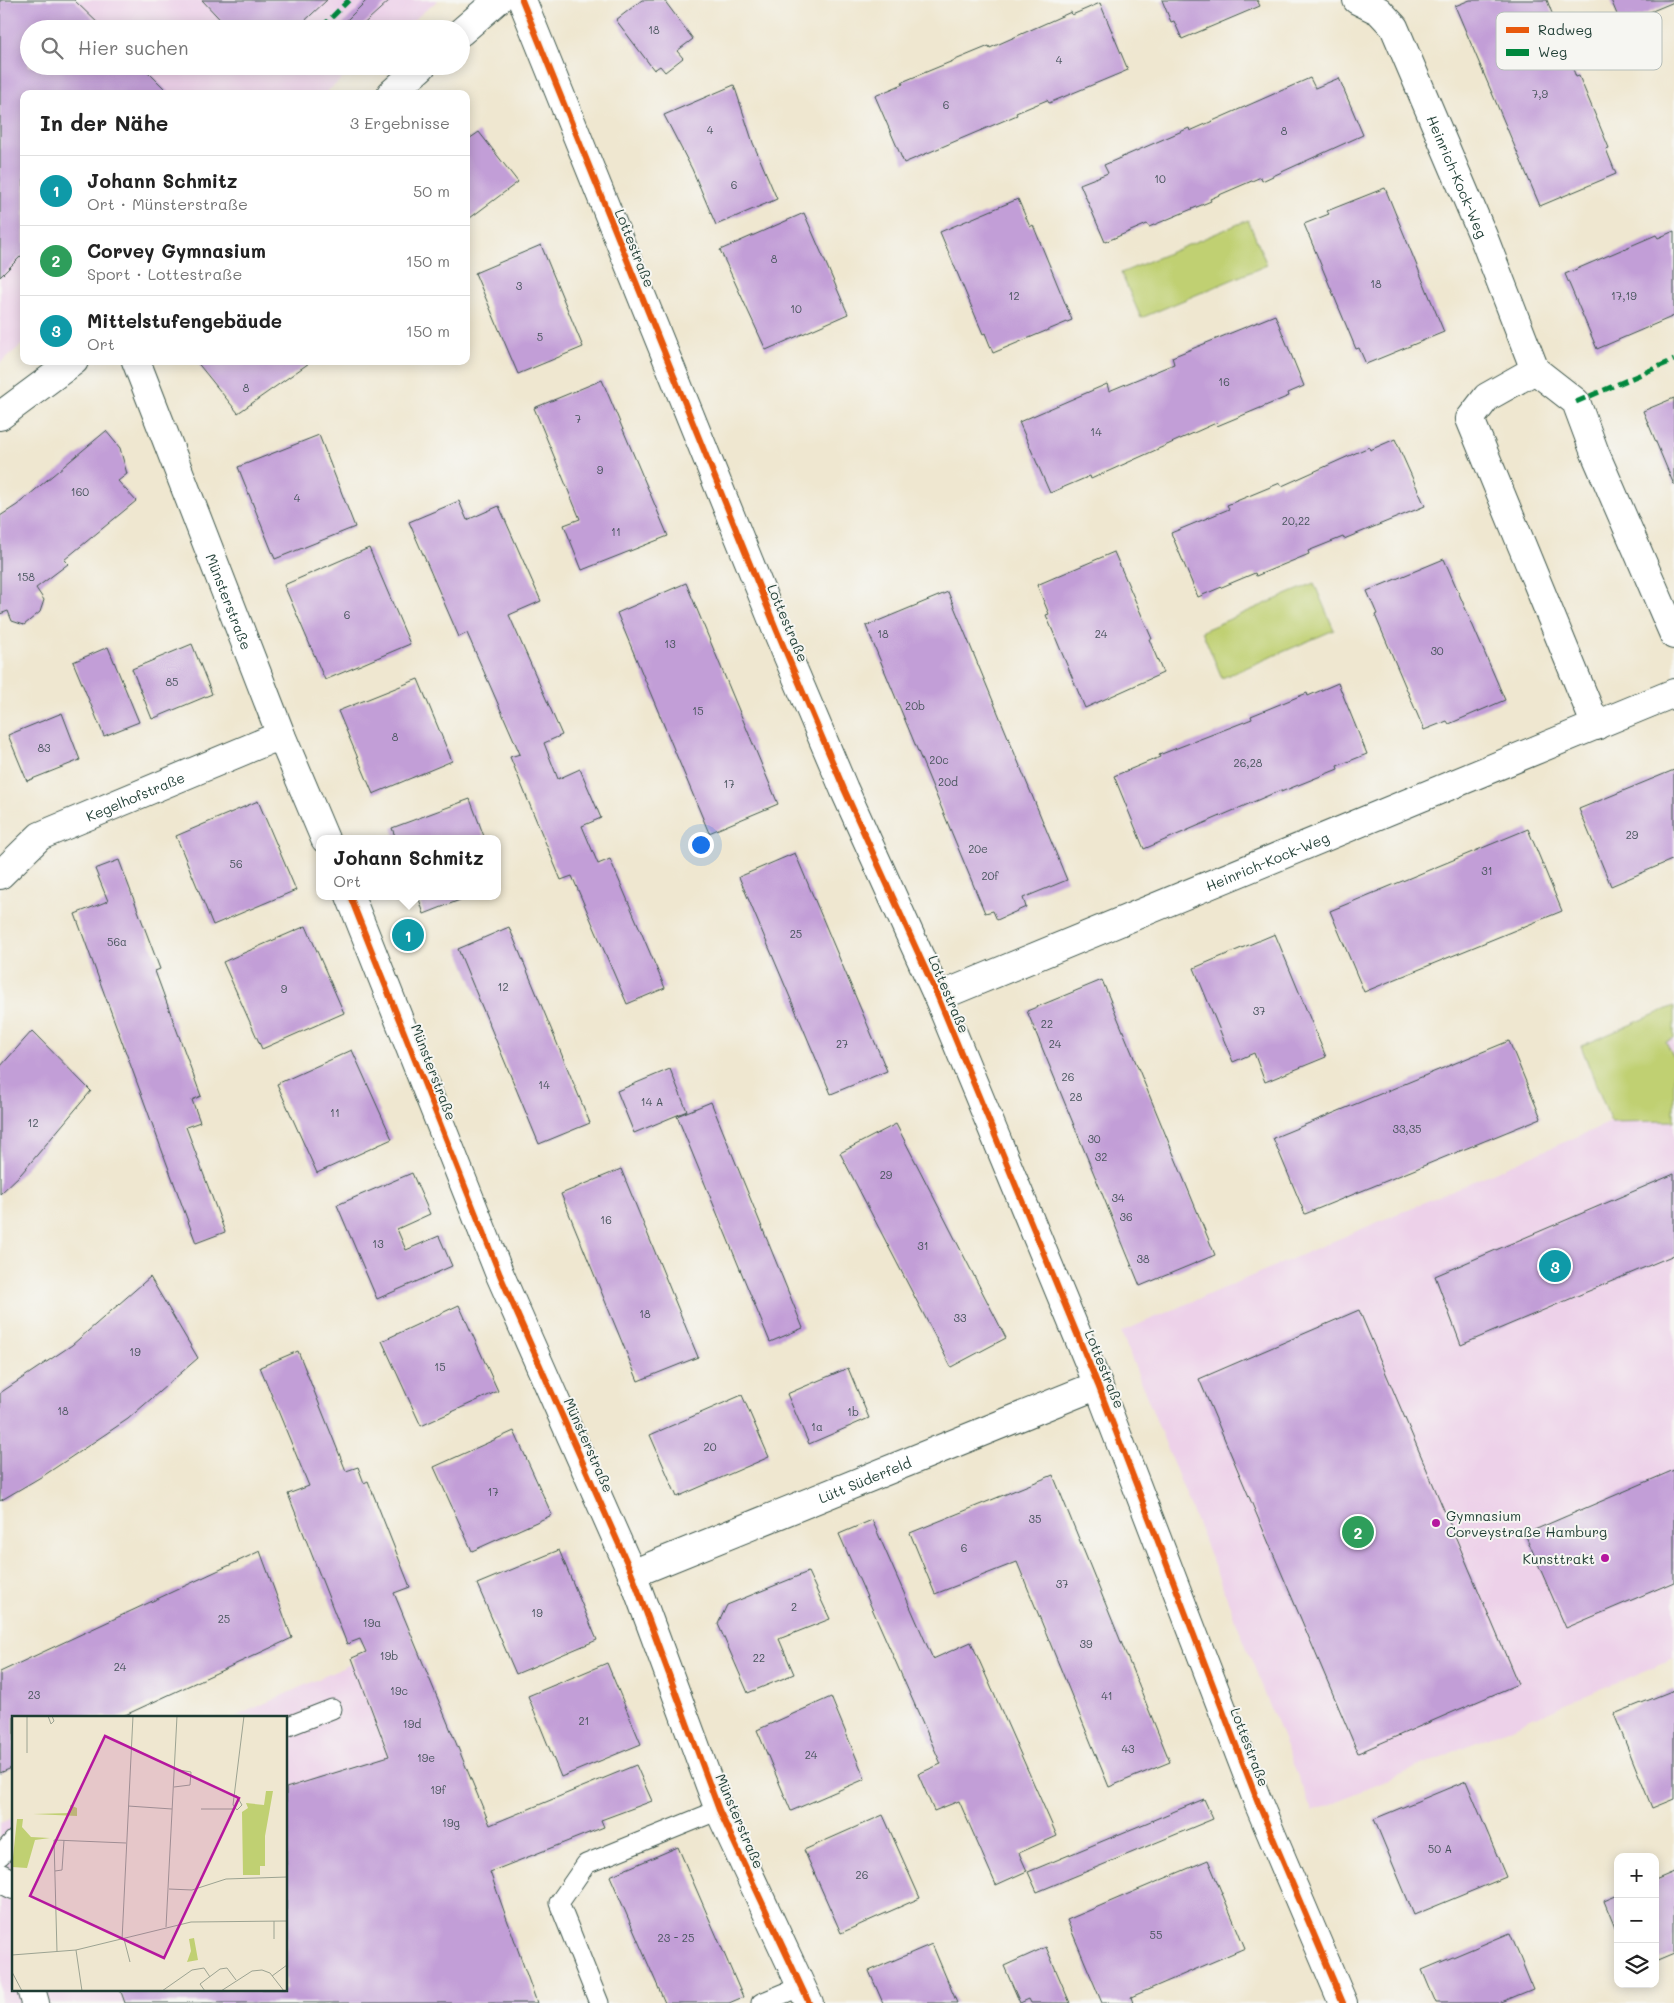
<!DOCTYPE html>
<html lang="de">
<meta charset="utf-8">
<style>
:root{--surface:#fff;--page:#f6f6f6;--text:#222;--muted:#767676;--line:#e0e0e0;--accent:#b5179e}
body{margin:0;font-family:Mali,sans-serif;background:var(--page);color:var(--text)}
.controls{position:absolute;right:15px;bottom:15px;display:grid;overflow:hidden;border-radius:10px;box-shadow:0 2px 12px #0003}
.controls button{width:45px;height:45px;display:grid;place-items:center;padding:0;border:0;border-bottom:1px solid var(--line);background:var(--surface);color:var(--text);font:25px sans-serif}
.you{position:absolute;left:700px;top:844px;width:18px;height:18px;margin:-12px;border:4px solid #fff;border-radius:50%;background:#1a73e8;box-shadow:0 0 0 8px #1a73e833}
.badge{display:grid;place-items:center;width:32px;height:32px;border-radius:50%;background:var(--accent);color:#fff;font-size:16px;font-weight:700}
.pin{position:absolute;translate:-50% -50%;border:2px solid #fff;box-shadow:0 1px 5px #0006}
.popup{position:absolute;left:316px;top:835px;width:185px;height:65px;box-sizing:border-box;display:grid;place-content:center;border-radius:10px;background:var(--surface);filter:drop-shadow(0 1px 4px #0005);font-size:16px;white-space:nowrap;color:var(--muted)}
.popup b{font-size:19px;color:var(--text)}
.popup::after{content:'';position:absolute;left:50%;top:100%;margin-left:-10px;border:10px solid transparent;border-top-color:var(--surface)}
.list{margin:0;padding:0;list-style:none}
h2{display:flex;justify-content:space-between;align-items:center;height:65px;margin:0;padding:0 20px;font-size:21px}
h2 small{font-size:16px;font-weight:400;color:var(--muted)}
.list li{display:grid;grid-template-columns:32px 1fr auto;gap:15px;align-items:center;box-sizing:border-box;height:70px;padding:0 20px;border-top:1px solid var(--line)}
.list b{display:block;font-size:19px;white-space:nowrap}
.list p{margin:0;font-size:16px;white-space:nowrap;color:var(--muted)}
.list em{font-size:16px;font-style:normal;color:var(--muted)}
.icon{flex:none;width:28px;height:28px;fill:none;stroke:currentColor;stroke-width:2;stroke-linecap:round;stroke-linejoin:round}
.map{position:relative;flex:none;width:1674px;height:2003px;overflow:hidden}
.search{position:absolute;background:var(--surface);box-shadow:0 2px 12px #0003;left:20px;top:20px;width:450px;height:55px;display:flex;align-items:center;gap:12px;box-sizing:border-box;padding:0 18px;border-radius:28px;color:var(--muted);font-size:19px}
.panel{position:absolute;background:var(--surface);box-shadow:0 2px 12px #0003;left:20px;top:90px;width:450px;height:275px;border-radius:10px}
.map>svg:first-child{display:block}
.built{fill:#edd1e9}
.green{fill:#c0d072;stroke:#708653}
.building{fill:#c29ed7}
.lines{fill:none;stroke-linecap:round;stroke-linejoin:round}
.service-casing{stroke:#3e564b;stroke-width:21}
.minor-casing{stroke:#3e564b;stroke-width:30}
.service{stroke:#fff;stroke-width:19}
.minor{stroke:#fff;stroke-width:28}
.quiet{stroke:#00873e;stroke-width:5;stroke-dasharray:10 5;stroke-linecap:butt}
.cycleway-casing{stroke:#f6f6f2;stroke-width:9}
.cycleway{stroke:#e8590c;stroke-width:6}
.poi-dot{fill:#b5179e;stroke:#f6f6f2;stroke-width:2}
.labels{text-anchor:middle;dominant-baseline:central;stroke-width:4;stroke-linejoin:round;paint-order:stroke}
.number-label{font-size:11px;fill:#48555d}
.street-label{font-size:14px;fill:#1f3d34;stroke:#f6f6f2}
.poi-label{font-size:14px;fill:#1f3d34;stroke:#f6f6f2;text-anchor:start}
.inset-road{fill:none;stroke:#9ca392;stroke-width:1}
.view{fill:#b5179e;fill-opacity:0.15;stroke:#b5179e;stroke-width:2.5}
.inset-edge{fill:none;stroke:#1f3d34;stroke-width:2.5}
.key{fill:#f6f6f2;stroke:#b6beb9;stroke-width:1}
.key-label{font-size:14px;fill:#1f3d34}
</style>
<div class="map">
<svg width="1674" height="2003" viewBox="0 0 1674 2003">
<rect width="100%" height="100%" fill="#f6f6f2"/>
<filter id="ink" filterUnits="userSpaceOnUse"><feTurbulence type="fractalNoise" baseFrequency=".02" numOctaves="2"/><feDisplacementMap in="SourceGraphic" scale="10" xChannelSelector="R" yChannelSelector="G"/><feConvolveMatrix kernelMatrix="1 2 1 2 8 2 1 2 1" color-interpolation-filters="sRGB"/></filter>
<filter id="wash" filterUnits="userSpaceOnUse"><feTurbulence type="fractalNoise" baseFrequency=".0096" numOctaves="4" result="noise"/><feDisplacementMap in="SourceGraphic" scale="20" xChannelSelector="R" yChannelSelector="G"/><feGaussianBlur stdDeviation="1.12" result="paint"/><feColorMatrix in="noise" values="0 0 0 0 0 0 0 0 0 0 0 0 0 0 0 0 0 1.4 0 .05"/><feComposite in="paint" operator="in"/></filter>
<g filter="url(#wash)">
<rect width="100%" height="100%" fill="#efe7d0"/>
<g class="built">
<polygon points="0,0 438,0 403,29 29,29 29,66 358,66 324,94 24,94 24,343 0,363"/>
<polygon points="1674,1006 1674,1658 1312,1812 1121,1332 1611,1122 1581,1046"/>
<polygon points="353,1663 482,2003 0,2003 0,1823 14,1817 14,1989 286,1989 286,1717 235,1717"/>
</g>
<g class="green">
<polygon points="1248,220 1267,265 1141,318 1121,273"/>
<polygon points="1314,583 1334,630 1222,678 1202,631"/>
<polygon points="1674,1006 1674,1039 1666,1042 1674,1058 1674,1121 1611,1122 1581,1046"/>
</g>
<g id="blocks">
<g class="building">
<polygon points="0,0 74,0 104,29 29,29 29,66 142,66 170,94 24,94 24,253 0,277"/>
<polygon points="202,0 327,0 296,29 229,29"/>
<polygon points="367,0 390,0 358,29 338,29"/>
<polygon points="642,0 664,0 693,39 677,51 683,58 665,72 660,66 654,70 616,20"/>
<polygon points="1162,0 1257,0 1260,6 1182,39 1174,21 1171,22"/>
<polygon points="1470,0 1547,0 1576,77 1579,76 1609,148 1606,149 1616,174 1540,206 1455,6"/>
<polygon points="1611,0 1674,0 1674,2 1621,24"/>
<polygon points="1100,3 1128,70 1049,103 1047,100 1016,113 1017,115 904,163 875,96 903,84 902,82 989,46 990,48 1071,12 1072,15"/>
<polygon points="1310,78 1315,88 1339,78 1363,135 1262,181 1261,177 1210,199 1211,201 1149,227 1147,224 1105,242 1080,184 1108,173 1104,165 1189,128 1190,131"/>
<polygon points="734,85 753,143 777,199 716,225 692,169 664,115"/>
<polygon points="479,132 518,182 466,221 466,141"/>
<polygon points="1385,188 1444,332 1366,364 1359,348 1356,349 1304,224 1329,214 1327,211"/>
<polygon points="1018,199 1030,227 1033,225 1072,320 993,353 985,333 983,334 940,232"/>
<polygon points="804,213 848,314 766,350 720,250"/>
<polygon points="1674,231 1674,316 1597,349 1565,274 1656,235 1658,238"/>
<polygon points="541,245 583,347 518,374 475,273"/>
<polygon points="1275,315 1304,386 1288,393 1289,396 1217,426 1216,423 1091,479 1090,476 1050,493 1019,422 1107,384 1109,391 1174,364 1172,357"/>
<polygon points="196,361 312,361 238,413"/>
<polygon points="602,380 668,536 582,570 564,525 580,519 534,408"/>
<polygon points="1674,398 1674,485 1643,411"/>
<polygon points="106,431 120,448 127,474 118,481 136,501 64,560 68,564 36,588 44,600 40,612 24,625 12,621 8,611 0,614 0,516 17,505"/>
<polygon points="319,435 355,527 275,559 238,467"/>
<polygon points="1395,439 1425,506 1344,539 1343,537 1308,551 1309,554 1256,576 1255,573 1198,597 1171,533 1229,509 1227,505 1280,483 1282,486 1369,447 1370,450"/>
<polygon points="459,501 467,520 499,506 541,601 509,615 562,735 544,743 558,779 580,769 601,818 582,826 598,864 610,859 665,988 627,1004 572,876 561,880 510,757 520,754 467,633 459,637 409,522"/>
<polygon points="369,548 410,644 325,680 284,585"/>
<polygon points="1114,552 1152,639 1149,639 1163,673 1085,708 1046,615 1049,614 1037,585"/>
<polygon points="1444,559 1505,700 1449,724 1447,721 1424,730 1375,615 1377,614 1367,591"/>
<polygon points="686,583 778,804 709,833 617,613"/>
<polygon points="948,592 1067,880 1023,898 1026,907 997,920 993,911 985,913 866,626"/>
<polygon points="192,644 212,694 152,719 132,669"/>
<polygon points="108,647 139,722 104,736 73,662"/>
<polygon points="418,679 452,761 373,794 338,711"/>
<polygon points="1338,683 1367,754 1337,766 1338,769 1281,792 1281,790 1144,849 1114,776 1160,757 1159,755 1252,719 1251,716 1307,693 1308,696"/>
<polygon points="62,713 80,760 27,781 8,735"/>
<polygon points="1674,770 1674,859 1611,886 1579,809"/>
<polygon points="470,799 485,839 396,839 392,828"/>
<polygon points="258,801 296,890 213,925 176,836"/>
<polygon points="1528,829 1562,911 1364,992 1330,911"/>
<polygon points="795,853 887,1071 831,1094 739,877"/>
<polygon points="119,860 160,969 155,971 201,1096 192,1100 200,1122 186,1127 225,1232 196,1243 75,914 108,901 95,869"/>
<polygon points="418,896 470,896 424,914"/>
<polygon points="306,926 344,1013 262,1049 223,962"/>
<polygon points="509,927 590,1123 539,1144 458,949"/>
<polygon points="1275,934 1326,1057 1265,1082 1254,1053 1233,1062 1194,968"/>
<polygon points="1102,980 1215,1255 1140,1286 1027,1011"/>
<polygon points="32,1031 91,1091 21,1174 0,1194 0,1067"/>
<polygon points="1509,1041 1541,1118 1305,1214 1273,1138"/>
<polygon points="352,1050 392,1139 317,1173 277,1084"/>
<polygon points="670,1069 687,1111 634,1133 617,1091"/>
<polygon points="711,1102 803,1328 770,1342 677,1116"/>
<polygon points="896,1124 1006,1338 951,1367 840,1153"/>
<polygon points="621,1169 698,1357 638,1381 561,1194"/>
<polygon points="412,1173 430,1214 397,1229 406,1250 439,1236 452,1266 377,1299 337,1205"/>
<polygon points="1674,1174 1674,1255 1461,1345 1435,1276"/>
<polygon points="150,1277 198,1358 128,1419 46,1474 0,1501 0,1393 72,1345"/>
<polygon points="459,1305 498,1391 421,1426 382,1341"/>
<polygon points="1359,1310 1518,1684 1358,1753 1199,1379"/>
<polygon points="298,1351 346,1471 358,1467 364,1483 368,1481 410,1587 394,1593 490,1825 636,1765 652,1801 601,1820 604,1827 490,1872 537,2003 125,2003 120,1989 286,1989 286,1788 389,1756 352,1658 366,1652 360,1639 347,1644 288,1494 309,1486 260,1367"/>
<polygon points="848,1368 869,1418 809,1444 787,1394"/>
<polygon points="742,1395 769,1457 677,1497 650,1435"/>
<polygon points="514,1431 552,1515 472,1551 434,1467"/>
<polygon points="1674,1470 1674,1582 1566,1628 1525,1534"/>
<polygon points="1053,1475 1170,1762 1109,1787 1017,1562 935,1594 910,1533"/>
<polygon points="872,1520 933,1659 971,1642 1057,1836 1019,1853 1027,1871 996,1885 959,1801 934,1811 918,1774 941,1764 839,1534"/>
<polygon points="559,1550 597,1640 516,1674 477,1584"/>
<polygon points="260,1551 292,1638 121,1717 14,1717 14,1767 0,1773 0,1672"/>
<polygon points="808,1572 830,1619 779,1639 794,1674 748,1693 718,1624 727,1605"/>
<polygon points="607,1663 641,1744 561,1777 528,1696"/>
<polygon points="1674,1690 1674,1799 1652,1808 1614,1714"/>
<polygon points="831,1697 865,1779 791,1811 757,1730"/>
<polygon points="1466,1781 1506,1877 1414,1915 1374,1819"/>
<polygon points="1204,1799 1213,1819 1037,1892 1028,1872"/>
<polygon points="883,1815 920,1898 841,1933 804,1850"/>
<polygon points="678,1847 743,1997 729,2003 665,2003 610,1876"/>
<polygon points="1208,1860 1245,1948 1131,1997 1133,2003 1102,2003 1067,1920"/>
<polygon points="1674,1872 1674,1954 1655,1962 1655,1880"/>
<polygon points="1618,1895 1618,1935 1604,1901"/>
<polygon points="1510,1933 1533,1989 1499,2003 1436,2003 1422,1970"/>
<polygon points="932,1944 957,2003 883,2003 869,1971"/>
<polygon points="1046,1947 1070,2003 1031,2003 1029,1999 1020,2003 1004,1966"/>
</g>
</g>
</g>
<g filter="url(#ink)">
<use href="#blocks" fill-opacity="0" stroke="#3e564b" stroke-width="1"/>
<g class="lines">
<g class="service-casing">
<g id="service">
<polyline points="286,1727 332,1709"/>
<polyline points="0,1856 14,1840"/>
<polyline points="599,2003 559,1903 586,1864 719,1810"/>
<polyline points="761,2003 802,1986"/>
</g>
</g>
<g class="minor-casing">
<g id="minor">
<polyline points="522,0 777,631 844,789 938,997 1098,1385 1259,1805 1343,2003"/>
<path id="s1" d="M1357 0 1379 11 1394 27 1483 236 1535 370 1576 402 1595 453 1674 635"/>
<polyline points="461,32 498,0"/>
<polyline points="391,94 422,66"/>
<path id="s2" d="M136 361 281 735 325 839"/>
<polyline points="1535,370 1487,397 1470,419 1596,726"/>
<polyline points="0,416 74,361"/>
<path id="s3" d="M0 875 40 836 281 735"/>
<polyline points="350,896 500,1275 632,1574 719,1810 809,2003"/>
<path id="s4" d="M938 997 1674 693"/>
<path id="s5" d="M632 1574 1098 1385"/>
<polyline points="0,1878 14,1885"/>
<polyline points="31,1989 35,2003"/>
</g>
</g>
<use href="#service" class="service"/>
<use href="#minor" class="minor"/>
<g class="quiet">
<polyline points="327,29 325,24 349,0"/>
<polyline points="1576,402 1674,360"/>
</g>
<g class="cycleway-casing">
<g id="cycleway">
<polyline points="522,0 777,631 844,789 938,997 1098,1385 1259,1805 1343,2003"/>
<polyline points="350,896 500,1275 632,1574 719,1810 809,2003"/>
</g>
</g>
<use href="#cycleway" class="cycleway"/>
</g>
</g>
<g class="poi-dot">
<circle cx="1436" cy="1523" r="5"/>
<circle cx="1605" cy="1558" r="5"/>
</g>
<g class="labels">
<g class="number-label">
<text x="654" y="29">18</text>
<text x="1059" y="59">4</text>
<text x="1540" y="93">7,9</text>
<text x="946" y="104">6</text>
<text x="710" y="129">4</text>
<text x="1284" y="130">8</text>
<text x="1160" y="178">10</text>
<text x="734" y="184">6</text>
<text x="774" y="258">8</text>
<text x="1376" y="283">18</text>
<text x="519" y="285">3</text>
<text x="1014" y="295">12</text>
<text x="1624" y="295">17,19</text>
<text x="796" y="308">10</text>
<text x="540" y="336">5</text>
<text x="1224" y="381">16</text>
<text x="246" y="387">8</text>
<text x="578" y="418">7</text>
<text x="1096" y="431">14</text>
<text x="600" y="469">9</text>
<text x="80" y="491">160</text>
<text x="297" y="497">4</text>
<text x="1296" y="520">20,22</text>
<text x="616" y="531">11</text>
<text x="26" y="576">158</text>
<text x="347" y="614">6</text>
<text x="883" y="633">18</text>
<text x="1101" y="633">24</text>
<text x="670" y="643">13</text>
<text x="1437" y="650">30</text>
<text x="172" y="681">85</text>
<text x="915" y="705">20b</text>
<text x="698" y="710">15</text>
<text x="395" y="736">8</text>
<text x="44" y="747">83</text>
<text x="939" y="759">20c</text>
<text x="1248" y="762">26,28</text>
<text x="948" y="781">20d</text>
<text x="729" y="783">17</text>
<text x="1632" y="834">29</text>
<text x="978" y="848">20e</text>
<text x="236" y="863">56</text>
<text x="1487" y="870">31</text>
<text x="990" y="875">20f</text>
<text x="796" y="933">25</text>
<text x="117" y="941">56a</text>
<text x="503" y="986">12</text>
<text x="284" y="988">9</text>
<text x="1259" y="1010">37</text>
<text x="1047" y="1023">22</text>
<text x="842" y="1043">27</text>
<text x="1055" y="1043">24</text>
<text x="1068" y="1076">26</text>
<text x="544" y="1084">14</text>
<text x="1076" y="1096">28</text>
<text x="652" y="1101">14 A</text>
<text x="335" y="1112">11</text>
<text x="33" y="1122">12</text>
<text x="1407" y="1128">33,35</text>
<text x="1094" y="1138">30</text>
<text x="1101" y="1156">32</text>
<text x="886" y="1174">29</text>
<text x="1118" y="1197">34</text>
<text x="1126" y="1216">36</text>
<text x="606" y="1219">16</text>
<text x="378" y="1243">13</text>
<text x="923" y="1245">31</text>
<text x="1143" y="1258">38</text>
<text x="645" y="1313">18</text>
<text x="960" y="1317">33</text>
<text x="135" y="1351">19</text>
<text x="440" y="1366">15</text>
<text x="63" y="1410">18</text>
<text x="853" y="1411">1b</text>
<text x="817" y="1426">1a</text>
<text x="710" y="1446">20</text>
<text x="493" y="1491">17</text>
<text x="1035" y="1518">35</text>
<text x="964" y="1547">6</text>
<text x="1062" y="1583">37</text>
<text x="794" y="1606">2</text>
<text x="537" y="1612">19</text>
<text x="224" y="1618">25</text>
<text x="372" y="1622">19a</text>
<text x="1086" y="1643">39</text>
<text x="389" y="1655">19b</text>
<text x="759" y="1657">22</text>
<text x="120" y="1666">24</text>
<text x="399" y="1690">19c</text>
<text x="34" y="1694">23</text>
<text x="1107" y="1695">41</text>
<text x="584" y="1720">21</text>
<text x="412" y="1723">19d</text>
<text x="1128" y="1748">43</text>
<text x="811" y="1754">24</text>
<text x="426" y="1757">19e</text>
<text x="438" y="1789">19f</text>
<text x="451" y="1822">19g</text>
<text x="1440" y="1848">50 A</text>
<text x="862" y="1874">26</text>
<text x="1156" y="1934">55</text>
<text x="676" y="1937">23 - 25</text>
</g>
<g class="street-label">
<text stroke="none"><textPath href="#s1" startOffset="209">Heinrich-Kock-Weg</textPath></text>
<text transform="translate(635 248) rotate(68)">Lottestraße</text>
<text stroke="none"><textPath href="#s2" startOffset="258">Münsterstraße</textPath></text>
<text transform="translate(788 623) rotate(67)">Lottestraße</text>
<text stroke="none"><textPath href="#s3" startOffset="159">Kegelhofstraße</textPath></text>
<text stroke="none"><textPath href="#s4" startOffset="356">Heinrich-Kock-Weg</textPath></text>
<text transform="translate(949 994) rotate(67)">Lottestraße</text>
<text transform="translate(434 1072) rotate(69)">Münsterstraße</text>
<text transform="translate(1105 1369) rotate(68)">Lottestraße</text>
<text transform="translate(589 1445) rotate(66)">Münsterstraße</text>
<text stroke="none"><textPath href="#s5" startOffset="251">Lütt Süderfeld</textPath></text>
<text transform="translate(1250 1747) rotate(69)">Lottestraße</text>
<text transform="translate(740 1821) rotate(67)">Münsterstraße</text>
</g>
<g class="poi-label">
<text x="1446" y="1515">Gymnasium<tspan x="1446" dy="16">Corveystraße Hamburg</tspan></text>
<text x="1595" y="1558" text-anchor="end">Kunsttrakt</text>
</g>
</g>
<g transform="translate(12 1716)">
<rect width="275" height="275" fill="#efe7d0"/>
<path d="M254 75H261L253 120V150H248V159H231L230 96 236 92 234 87 252 89ZM58 89 65 92V100L21 98 58 97ZM5 103H11L10 111 19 121 38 122 23 124 15 152 0 151ZM182 222 186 244 175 246 179 235 177 223Z" fill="#c0d072"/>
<path class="inset-road" d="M15 0V37M36 0 39 8 42 5 40 0M162 53 179 56 178 69 162 71M224 79 230 89 225 94 221 89 232 0M116 90 160 93M189 93H223M43 155 50 154 52 124M157 173 180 174 214 163 275 161M262 205V223M154 211 165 0M112 223 118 246M110 224 121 0M64 234 70 275M45 236 42 124 114 127M0 239 64 234 179 206 275 205M0 256 10 275M260 260 275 249M150 275 180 254 192 252 198 261M193 275 188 268 208 253 215 252 224 264M209 275 240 255 250 254 258 257 272 275"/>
<path class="view" d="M93 20 227 82 152 242 18 180Z"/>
<rect width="275" height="275" class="inset-edge"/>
</g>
<rect x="1496" y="12" width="166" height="58" rx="8" class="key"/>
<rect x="1506" y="27" width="23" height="6" fill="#e8590c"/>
<rect x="1506" y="49" width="23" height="7" fill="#00873e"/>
<g class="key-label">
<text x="1538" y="35">Radweg</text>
<text x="1538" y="57">Weg</text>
</g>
</svg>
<div class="controls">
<button>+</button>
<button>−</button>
<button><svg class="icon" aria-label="layers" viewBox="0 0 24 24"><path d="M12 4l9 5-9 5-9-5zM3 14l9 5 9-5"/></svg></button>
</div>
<div class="you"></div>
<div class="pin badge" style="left:408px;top:935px;background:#0f9aa8">1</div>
<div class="popup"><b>Johann Schmitz</b>Ort</div>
<div class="pin badge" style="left:1358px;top:1532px;background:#2e9e5b">2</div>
<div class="pin badge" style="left:1555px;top:1266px;background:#0f9aa8">3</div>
<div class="search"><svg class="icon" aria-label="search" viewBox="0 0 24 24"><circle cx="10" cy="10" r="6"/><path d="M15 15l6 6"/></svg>Hier suchen</div>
<section class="panel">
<h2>In der Nähe<small>3 Ergebnisse</small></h2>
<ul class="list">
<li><span class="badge" style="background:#0f9aa8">1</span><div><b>Johann Schmitz</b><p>Ort · Münsterstraße</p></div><em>50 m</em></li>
<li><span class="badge" style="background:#2e9e5b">2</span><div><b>Corvey Gymnasium</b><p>Sport · Lottestraße</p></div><em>150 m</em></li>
<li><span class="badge" style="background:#0f9aa8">3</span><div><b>Mittelstufengebäude</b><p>Ort</p></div><em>150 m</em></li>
</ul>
</section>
</div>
